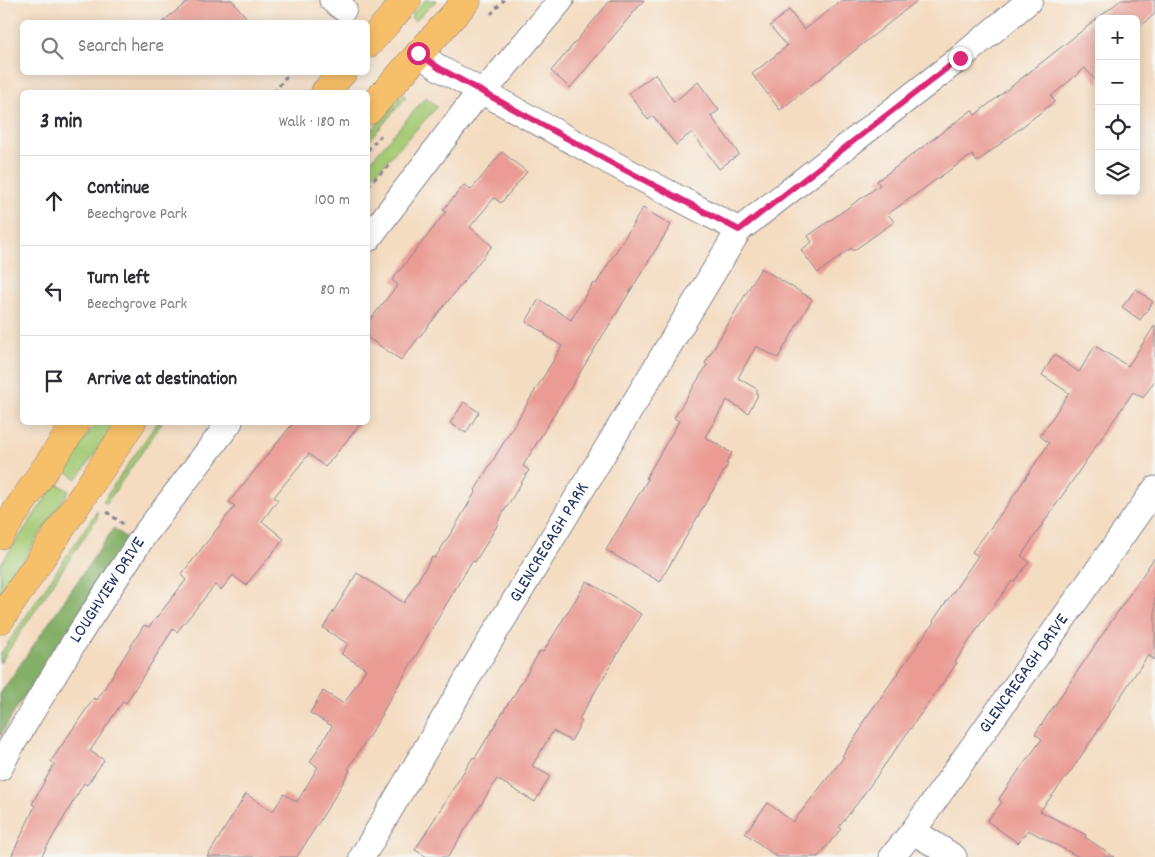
<!DOCTYPE html>
<meta charset="utf-8">
<style>
:root{--surface:#fff;--page:#f2f2f3;--text:#2b2b33;--muted:#7c7c81;--line:#e1e1e2}
body{margin:0;font-family:Dekko,sans-serif;background:var(--page);color:var(--text)}
.controls{position:absolute;right:15px;top:15px;display:grid;overflow:hidden;border-radius:8px;box-shadow:0 2px 12px #0003}
.controls button{width:45px;height:45px;display:grid;place-items:center;padding:0;border:0;border-bottom:1px solid var(--line);background:var(--surface);color:var(--text);font:25px sans-serif}
.stop{position:absolute;width:15px;height:15px;margin:-11px;border:4px solid #db2777;border-radius:50%;background:#fff}
.stop.end{background:#db2777;border-color:#fff;box-shadow:0 1px 5px #0008}
.list{margin:0;padding:0;list-style:none}
h2{display:flex;justify-content:space-between;align-items:center;height:65px;margin:0;padding:0 20px;font-size:21px}
h2 small{font-size:16px;font-weight:400;color:var(--muted)}
.list li{display:grid;grid-template-columns:32px 1fr auto;gap:15px;align-items:center;box-sizing:border-box;height:90px;padding:0 20px;border-top:1px solid var(--line)}
.list b{display:block;font-size:19px;white-space:nowrap}
.list p{margin:0;font-size:16px;white-space:nowrap;color:var(--muted)}
.list em{font-size:16px;font-style:normal;color:var(--muted)}
.icon{flex:none;width:28px;height:28px;fill:none;stroke:currentColor;stroke-width:2;stroke-linecap:round;stroke-linejoin:round}
.map{position:relative;flex:none;width:1155px;height:857px;overflow:hidden}
.search{position:absolute;background:var(--surface);box-shadow:0 2px 12px #0003;left:20px;top:20px;width:350px;height:55px;display:flex;align-items:center;gap:12px;box-sizing:border-box;padding:0 18px;border-radius:8px;color:var(--muted);font-size:19px}
.panel{position:absolute;background:var(--surface);box-shadow:0 2px 12px #0003;left:20px;top:90px;width:350px;height:335px;border-radius:8px}
.map>svg:first-child{display:block}
.green{fill:#a6cb75;stroke:#607d6a}
.forest{fill:#84af66;stroke:#506f62}
.building{fill:#ea9b93}
.lines{fill:none;stroke-linecap:round;stroke-linejoin:round}
.minor-casing{stroke:#888690;stroke-width:27}
.highway-casing{stroke:#888690;stroke-width:29}
.path{stroke:#888690;stroke-width:3;stroke-dasharray:4 4;stroke-linecap:butt}
.minor{stroke:#fff;stroke-width:25}
.highway{stroke:#f6c06b;stroke-width:28}
.route{stroke:#db2777;stroke-width:6}
.labels{text-anchor:middle;dominant-baseline:central;stroke-width:4;stroke-linejoin:round;paint-order:stroke}
.street-label{font-size:18px;fill:#1b2f5e;stroke:#f6f6f2}
</style>
<div class="map">
<svg width="1155" height="857" viewBox="0 0 1155 857">
<rect width="100%" height="100%" fill="#f6f6f2"/>
<filter id="ink" filterUnits="userSpaceOnUse"><feTurbulence type="fractalNoise" baseFrequency=".02" numOctaves="2"/><feDisplacementMap in="SourceGraphic" scale="10" xChannelSelector="R" yChannelSelector="G"/><feConvolveMatrix kernelMatrix="1 2 1 2 8 2 1 2 1" color-interpolation-filters="sRGB"/></filter>
<filter id="wash" filterUnits="userSpaceOnUse"><feTurbulence type="fractalNoise" baseFrequency=".0096" numOctaves="4" result="noise"/><feDisplacementMap in="SourceGraphic" scale="20" xChannelSelector="R" yChannelSelector="G"/><feGaussianBlur stdDeviation="1.12" result="paint"/><feColorMatrix in="noise" values="0 0 0 0 0 0 0 0 0 0 0 0 0 0 0 0 0 1.4 0 .05"/><feComposite in="paint" operator="in"/></filter>
<g filter="url(#wash)">
<rect width="100%" height="100%" fill="#f4dcc1"/>
<g class="green">
<polygon points="425,0 437,0 415,21 411,18 413,13"/>
<polygon points="403,94 406,97 368,142 368,135"/>
<polygon points="426,97 437,107 368,181 368,164"/>
<polygon points="97,423 117,423 77,479 62,469"/>
<polygon points="157,423 162,423 106,504 103,501"/>
<polygon points="56,483 69,491 0,594 0,565"/>
<polygon points="97,511 97,518 0,663 0,655"/>
</g>
<polygon class="forest" points="114,528 129,541 22,699 0,736 0,694"/>
<g id="blocks">
<g class="building">
<polygon points="190,0 232,0 250,22 162,22"/>
<polygon points="611,0 644,0 570,88 551,71"/>
<polygon points="842,0 918,0 780,110 752,74 787,46 770,26 789,10 804,30"/>
<polygon points="1121,0 1155,0 1155,14 1136,30 1136,19 1099,19 1099,85 1085,68 1051,96 1055,101 977,162 972,155 954,167 888,214 894,222 853,251 851,248 818,273 801,250 812,242 808,236 880,185 877,181 972,110 975,115"/>
<polygon points="655,74 674,102 698,82 719,110 711,116 739,154 719,169 692,132 676,145 653,116 648,120 629,93"/>
<polygon points="502,152 527,172 501,203 494,198 470,227 492,246 401,360 368,338 368,322 398,285 392,280 446,212 443,210 464,185 471,190"/>
<polygon points="643,208 671,225 550,421 523,466 529,470 497,523 498,524 475,562 472,561 415,657 382,713 383,714 348,769 350,770 334,798 297,857 207,857 246,794 273,811 284,794 297,802 318,767 310,762 332,726 310,713 323,691 344,704 366,669 341,654 348,644 323,628 357,573 404,603 432,557 435,558 456,525 476,491 475,490 562,346 545,335 546,334 526,322 539,299 571,320 593,283 596,284"/>
<polygon points="761,268 812,299 778,358 756,346 738,378 757,389 757,397 748,413 727,400 705,437 732,453 726,463 728,464 660,582 606,550 648,479 646,478 679,421 674,418 707,365 705,363"/>
<polygon points="1136,289 1153,302 1140,320 1122,307"/>
<polygon points="1155,325 1155,380 1143,398 1133,392 1021,556 1029,562 1014,582 1012,581 981,623 955,662 957,663 859,801 839,827 841,829 818,857 777,857 745,833 768,803 793,822 844,757 842,756 863,726 861,725 934,622 933,621 978,556 972,552 1006,507 1049,443 1040,436 1069,393 1042,375 1054,355 1079,372 1095,346 1128,366"/>
<polygon points="464,402 479,412 466,433 450,423"/>
<polygon points="294,422 362,422 325,467 309,454 274,497 278,500 262,521 284,539 246,585 233,575 221,590 215,585 177,632 173,629 126,703 123,701 90,751 104,760 87,785 84,783 41,857 11,857 35,806 32,804 54,764 51,761 94,698 97,700 144,625 149,627 186,580 181,575 235,506 229,502"/>
<polygon points="1155,557 1155,660 1148,655 1071,771 1040,811 1086,835 1085,837 1114,857 1079,857 1028,830 1018,843 987,821 1002,802 999,799 1012,780 1042,739 1035,734"/>
<polygon points="587,581 641,614 579,719 582,721 571,741 553,731 532,766 550,776 535,802 497,779 448,857 427,857 415,850 473,757 475,758 509,702 510,702 540,651 543,652"/>
</g>
</g>
</g>
<g filter="url(#ink)">
<use href="#blocks" fill-opacity="0" stroke="#888690" stroke-width="1"/>
<g class="lines">
<g class="minor-casing">
<g id="minor">
<polyline points="332,0 344,9"/>
<polyline points="418,53 439,68 612,163 739,230 960,58 1030,0"/>
<polyline points="368,239 471,103 493,81 561,0"/>
<path id="s1" d="M0 768 10 748 76 639 142 538 230 422"/>
<polyline points="913,831 954,857"/>
<path id="s2" d="M362 857 470 674 739 230"/>
<path id="s3" d="M892 857 913 831 1155 489"/>
</g>
</g>
<g class="highway-casing">
<g id="highway">
<polyline points="368,44 407,0"/>
<polyline points="325,92 343,72"/>
<polyline points="368,111 467,0"/>
<polyline points="0,535 77,422"/>
<polyline points="0,620 132,422"/>
</g>
</g>
<g class="path">
<polyline points="491,14 504,0"/>
<polyline points="274,92 290,72"/>
<polyline points="368,150 381,135"/>
<polyline points="368,185 391,164"/>
<polyline points="107,512 123,524"/>
</g>
<use href="#minor" class="minor"/>
<use href="#highway" class="highway"/>
</g>
</g>
<g class="lines" filter="url(#ink)">
<polyline class="route" points="418,53 439,68 612,163 739,230 960,58"/>
</g>
<g class="labels">
<g class="street-label">
<text stroke="none"><textPath href="#s2" startOffset="366">GLENCREGAGH PARK</textPath></text>
<text stroke="none"><textPath href="#s1" startOffset="208">LOUGHVIEW DRIVE</textPath></text>
<text stroke="none"><textPath href="#s3" startOffset="226">GLENCREGAGH DRIVE</textPath></text>
</g>
</g>
</svg>
<div class="controls">
<button>+</button>
<button>−</button>
<button><svg class="icon" aria-label="locate" viewBox="0 0 24 24"><circle cx="12" cy="12" r="6"/><path d="M12 2v4M12 18v4M2 12h4M18 12h4"/></svg></button>
<button><svg class="icon" aria-label="layers" viewBox="0 0 24 24"><path d="M12 4l9 5-9 5-9-5zM3 14l9 5 9-5"/></svg></button>
</div>
<div class="stop" style="left:418px;top:53px"></div>
<div class="stop end" style="left:960px;top:58px"></div>
<div class="search"><svg class="icon" aria-label="search" viewBox="0 0 24 24"><circle cx="10" cy="10" r="6"/><path d="M15 15l6 6"/></svg>Search here</div>
<section class="panel">
<h2>3 min<small>Walk · 180 m</small></h2>
<ul class="list">
<li><svg class="icon" aria-label="ahead" viewBox="0 0 24 24"><path d="M12 20V5M6 11l6-6 6 6"/></svg><div><b>Continue</b><p>Beechgrove Park</p></div><em>100 m</em></li>
<li><svg class="icon" aria-label="left" viewBox="0 0 24 24"><path d="M17 20v-9H6M10 6l-5 5 5 5"/></svg><div><b>Turn left</b><p>Beechgrove Park</p></div><em>80 m</em></li>
<li><svg class="icon" aria-label="arrive" viewBox="0 0 24 24"><path d="M6 21V4h12l-3 4 3 4H6"/></svg><div><b>Arrive at destination</b></div></li>
</ul>
</section>
</div>
